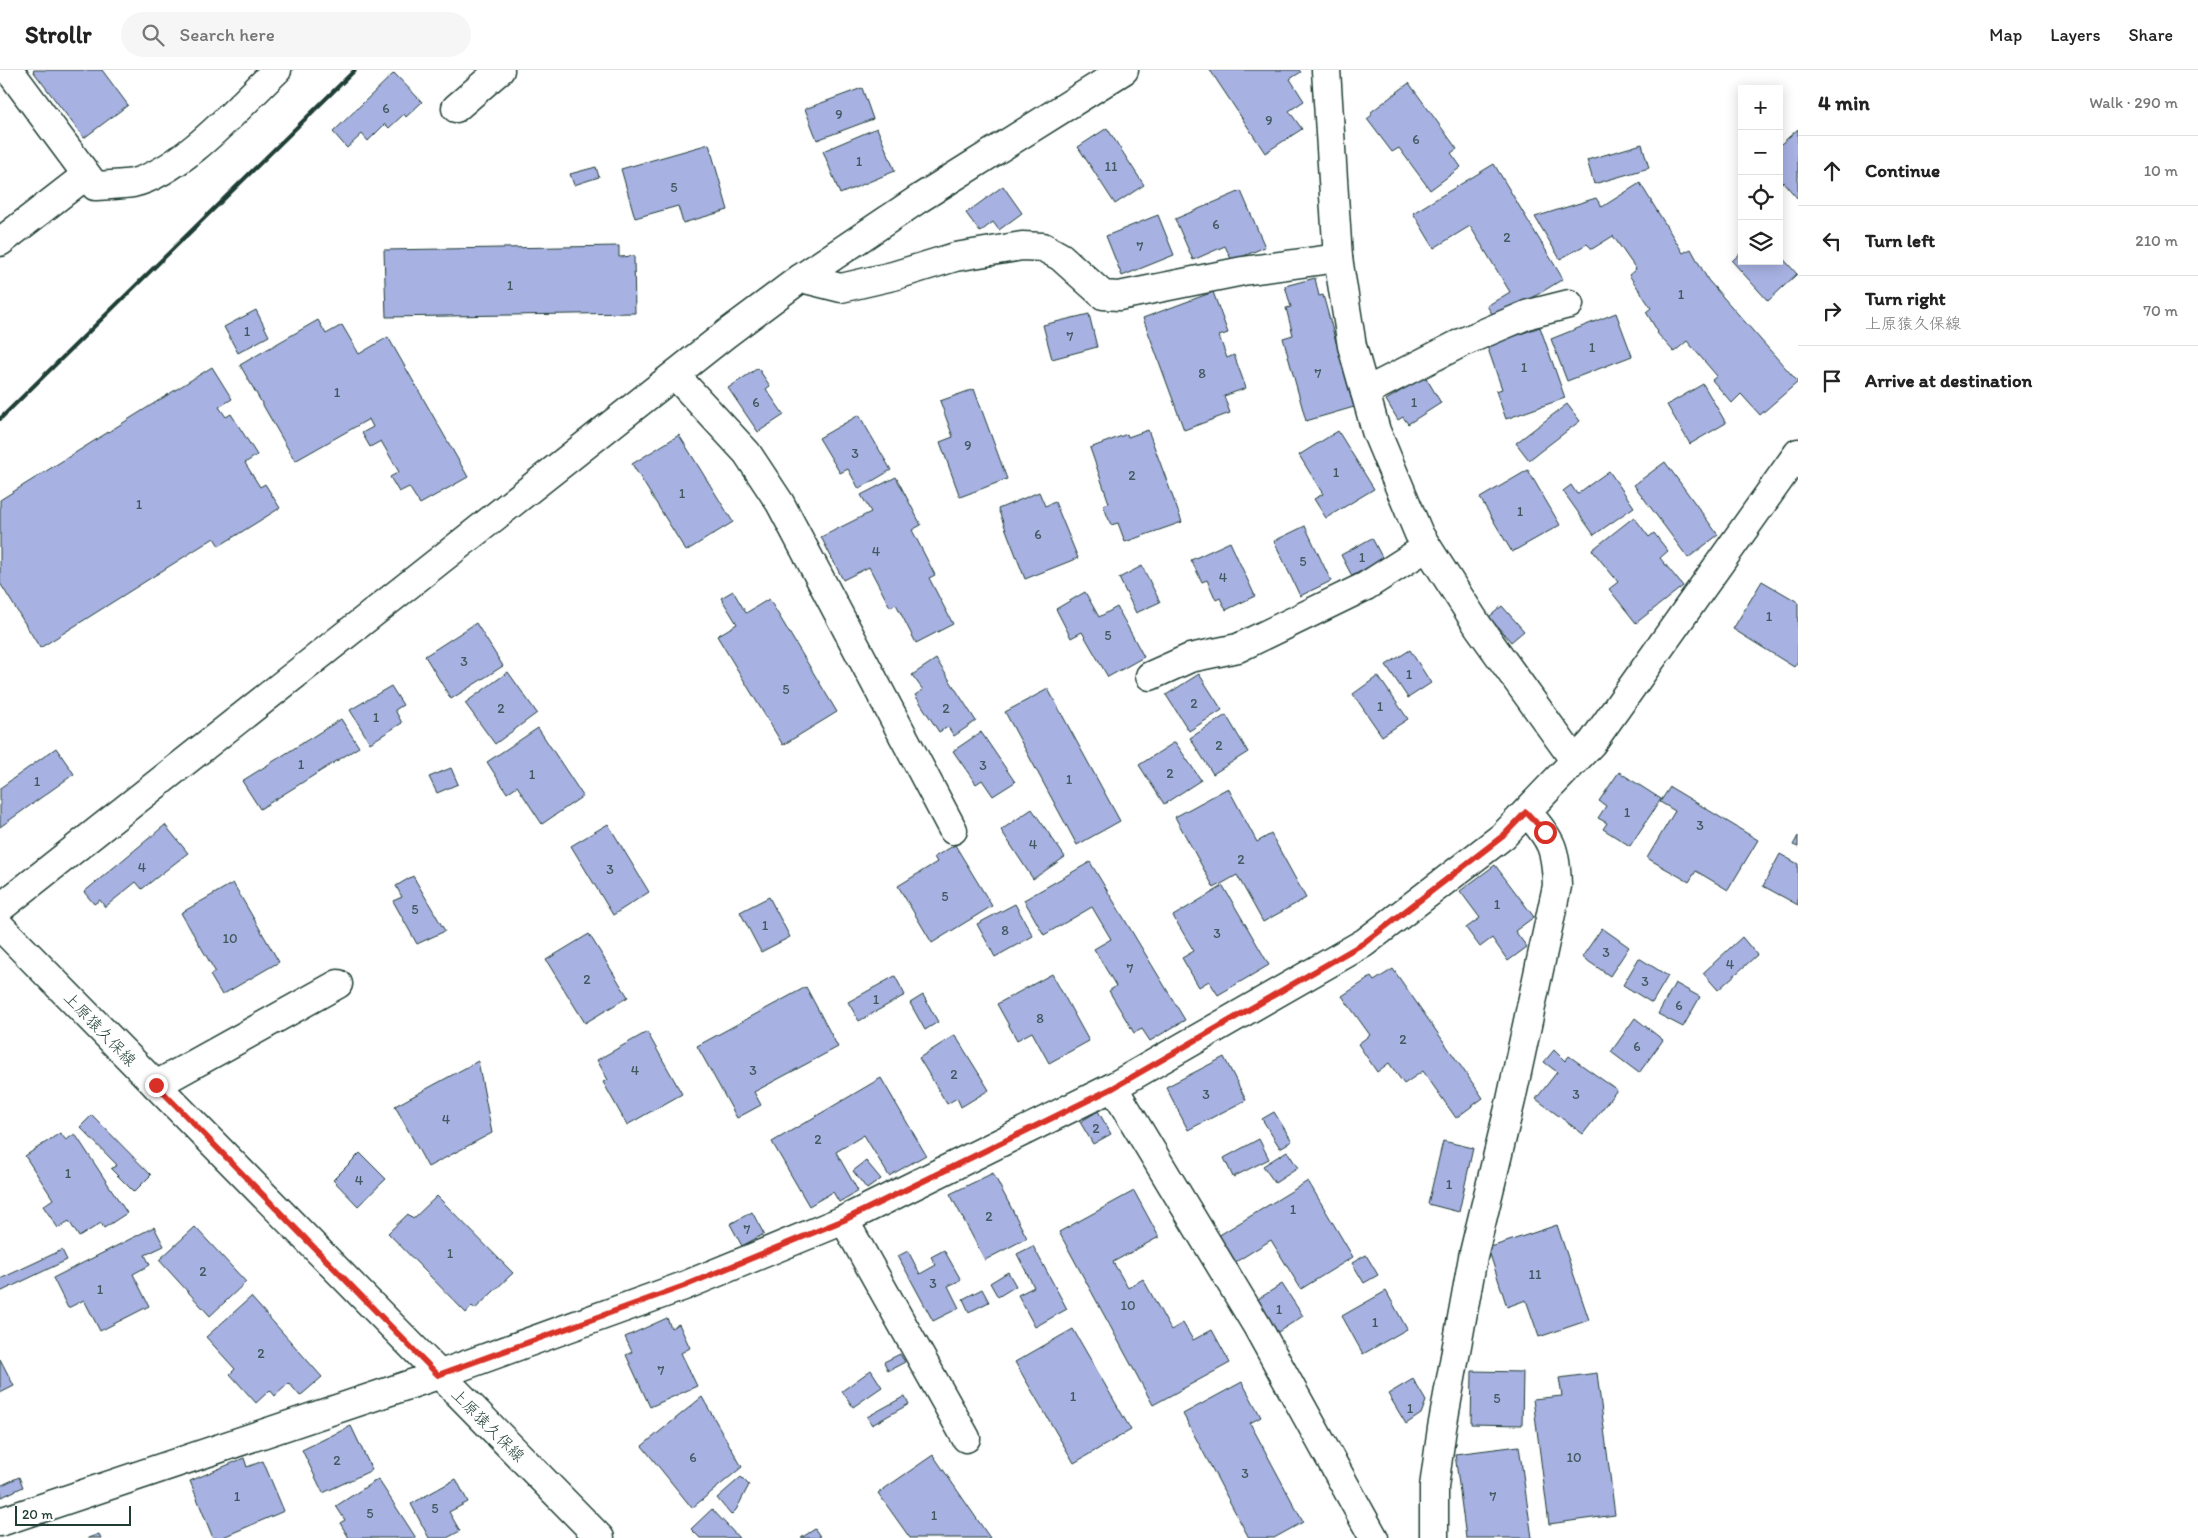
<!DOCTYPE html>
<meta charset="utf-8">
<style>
:root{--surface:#fff;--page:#f6f6f6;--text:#222;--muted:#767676;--line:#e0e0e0}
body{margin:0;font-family:Itim,"Klee One",sans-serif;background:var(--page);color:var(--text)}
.controls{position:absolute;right:15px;top:15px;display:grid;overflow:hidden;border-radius:0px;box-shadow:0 2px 12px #0003}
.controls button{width:45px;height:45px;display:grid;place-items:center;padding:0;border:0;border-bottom:1px solid var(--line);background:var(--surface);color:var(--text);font:25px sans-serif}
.scale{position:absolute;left:15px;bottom:12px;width:116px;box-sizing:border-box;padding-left:5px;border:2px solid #1f3d34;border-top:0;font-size:14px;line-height:18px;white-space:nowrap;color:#1f3d34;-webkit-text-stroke:4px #fff;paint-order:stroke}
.stop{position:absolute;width:15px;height:15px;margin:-11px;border:4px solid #d93025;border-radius:50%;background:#fff}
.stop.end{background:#d93025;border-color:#fff;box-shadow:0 1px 5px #0008}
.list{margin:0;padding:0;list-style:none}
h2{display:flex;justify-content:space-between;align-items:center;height:65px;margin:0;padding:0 20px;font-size:21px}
h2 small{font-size:16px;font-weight:400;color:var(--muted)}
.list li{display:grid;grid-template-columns:32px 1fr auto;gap:15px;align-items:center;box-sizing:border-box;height:70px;padding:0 20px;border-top:1px solid var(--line)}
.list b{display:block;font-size:19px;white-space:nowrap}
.list p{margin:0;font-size:16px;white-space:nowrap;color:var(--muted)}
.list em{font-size:16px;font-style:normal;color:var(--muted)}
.icon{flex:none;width:28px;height:28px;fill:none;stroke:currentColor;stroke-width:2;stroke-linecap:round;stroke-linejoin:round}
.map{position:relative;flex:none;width:1798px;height:1468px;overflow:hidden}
header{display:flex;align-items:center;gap:30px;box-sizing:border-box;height:70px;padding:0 25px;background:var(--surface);border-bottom:1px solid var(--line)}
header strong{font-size:24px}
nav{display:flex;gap:28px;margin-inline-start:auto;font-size:18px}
.search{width:350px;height:45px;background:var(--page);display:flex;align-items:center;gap:12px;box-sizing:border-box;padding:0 18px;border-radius:28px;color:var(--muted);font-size:19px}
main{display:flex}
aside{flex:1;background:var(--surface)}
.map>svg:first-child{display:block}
.building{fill:#a7b1e2;stroke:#1f3d34}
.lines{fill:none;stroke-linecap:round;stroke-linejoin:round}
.minor-casing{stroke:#1f3d34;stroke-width:31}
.major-casing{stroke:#1f3d34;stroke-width:31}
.minor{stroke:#fff;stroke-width:28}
.major{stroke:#fff;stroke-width:28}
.rail{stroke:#1f3d34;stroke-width:4}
.route{stroke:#d93025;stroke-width:6}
.labels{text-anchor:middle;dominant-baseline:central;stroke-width:4.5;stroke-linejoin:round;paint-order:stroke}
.number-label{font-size:14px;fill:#415a60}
.street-label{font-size:16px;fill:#1f3d34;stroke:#fff}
</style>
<header>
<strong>Strollr</strong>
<div class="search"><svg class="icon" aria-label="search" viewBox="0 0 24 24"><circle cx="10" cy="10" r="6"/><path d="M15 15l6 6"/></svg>Search here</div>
<nav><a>Map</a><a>Layers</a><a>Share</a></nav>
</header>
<main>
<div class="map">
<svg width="1798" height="1468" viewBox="0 0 1798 1468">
<rect width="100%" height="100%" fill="#fff"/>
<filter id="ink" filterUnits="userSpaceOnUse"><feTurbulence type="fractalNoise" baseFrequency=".02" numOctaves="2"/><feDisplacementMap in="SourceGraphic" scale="10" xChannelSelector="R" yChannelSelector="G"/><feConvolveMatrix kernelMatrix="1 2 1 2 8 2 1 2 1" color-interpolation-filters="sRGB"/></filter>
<g filter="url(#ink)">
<g class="building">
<polygon points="34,0 102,0 128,35 84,68 33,1"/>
<polygon points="1210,0 1299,0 1301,2 1290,9 1304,31 1289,41 1302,59 1265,83"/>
<polygon points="394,3 422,32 406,47 404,44 389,58 385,54 368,71 362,64 347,78 333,62"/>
<polygon points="1409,13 1457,79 1451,83 1461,97 1430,120 1399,78 1392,82 1367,49 1372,45 1371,42"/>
<polygon points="862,18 873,49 817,70 805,39"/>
<polygon points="877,58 895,101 840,124 823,81"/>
<polygon points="1107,58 1144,115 1115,134 1078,77"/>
<polygon points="1798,59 1798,129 1783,112 1779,115 1779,72 1781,74"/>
<polygon points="709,74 728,140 683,153 678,136 635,148 621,99"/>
<polygon points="1642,74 1649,98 1594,114 1587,90"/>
<polygon points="1494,94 1563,209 1496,250 1487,236 1510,222 1470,156 1434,178 1413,143"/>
<polygon points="596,97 599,107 574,115 570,104"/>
<polygon points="1640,113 1683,183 1691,179 1708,210 1798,312 1760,345 1741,324 1732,333 1712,310 1717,306 1687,271 1674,282 1657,263 1658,262 1646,242 1651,238 1629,205 1636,199 1613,166 1592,179 1587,174 1560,189 1535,147 1596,128 1602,137"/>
<polygon points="1003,116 1022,143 999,160 993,152 980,162 966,143"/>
<polygon points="1241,121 1265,177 1232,191 1225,176 1193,190 1175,149"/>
<polygon points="1158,145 1174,185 1122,206 1106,166"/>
<polygon points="619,176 619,187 634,186 635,243 386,247 384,180"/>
<polygon points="1742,182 1742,191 1779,191 1779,184 1797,204 1768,231 1732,191"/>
<polygon points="1315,208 1319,226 1323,225 1354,337 1306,351 1283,268 1293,265 1286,238 1291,237 1285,216"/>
<polygon points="1213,222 1228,263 1219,266 1227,288 1234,285 1246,318 1224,326 1230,343 1184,360 1143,248"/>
<polygon points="256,240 269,266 238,283 224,257"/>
<polygon points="1616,243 1632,286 1567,311 1551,269"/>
<polygon points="1089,244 1097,277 1052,289 1043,255"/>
<polygon points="318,250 326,264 342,255 359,284 388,267 468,407 420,434 409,417 399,422 390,407 399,402 381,371 370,377 362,363 373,357 369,349 295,391 240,295"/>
<polygon points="1540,257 1565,328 1506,349 1496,321 1502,319 1487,276"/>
<polygon points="212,297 232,329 219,337 226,347 231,344 257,385 245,393 260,417 265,414 280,438 219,476 214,468 40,578 0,513 0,430"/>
<polygon points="758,298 770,316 766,319 784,345 758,362 728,318"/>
<polygon points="1425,306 1441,333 1408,354 1403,347 1398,350 1386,330"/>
<polygon points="1703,314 1726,353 1690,374 1667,335"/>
<polygon points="974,319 1007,409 960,427 940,372 953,367 940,331"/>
<polygon points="1567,334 1580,351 1529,390 1516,373"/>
<polygon points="859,345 891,400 859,419 848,399 840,403 819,368"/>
<polygon points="1148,360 1182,452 1125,472 1118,453 1111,455 1103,435 1109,433 1090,378 1127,364 1128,367"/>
<polygon points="1338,361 1374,419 1326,448 1314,429 1323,424 1299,385"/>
<polygon points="679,365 733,452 686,481 632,394"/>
<polygon points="1665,392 1718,465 1688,488 1634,415"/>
<polygon points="1528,400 1560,455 1512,482 1480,428"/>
<polygon points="1609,401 1634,437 1594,465 1563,421 1571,415 1577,424"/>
<polygon points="896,407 921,455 912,460 935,505 929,508 953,554 916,573 896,534 890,537 869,497 843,510 821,467 871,442 861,425"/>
<polygon points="1039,422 1045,436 1055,432 1078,488 1025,509 998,439"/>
<polygon points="1634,447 1649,467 1654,463 1668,481 1660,488 1683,516 1636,553 1609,519 1618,512 1592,480"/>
<polygon points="1305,456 1331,511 1300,526 1274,471"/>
<polygon points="1372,468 1383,489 1352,506 1341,485"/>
<polygon points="1230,472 1255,526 1226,540 1220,528 1216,530 1207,510 1202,512 1191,490"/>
<polygon points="1142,496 1160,532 1136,543 1119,508"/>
<polygon points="1762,511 1798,532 1798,591 1794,597 1733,559"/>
<polygon points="733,521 746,543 769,529 837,642 783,675 717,566 737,554 721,528"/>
<polygon points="1085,522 1099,547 1117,537 1144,587 1108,607 1082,562 1071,568 1056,539"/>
<polygon points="1502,536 1524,561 1511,572 1489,547"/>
<polygon points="476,553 503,596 451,629 425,586"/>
<polygon points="1410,580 1431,613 1408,628 1386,595"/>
<polygon points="936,589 976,651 954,666 948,657 939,662 915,625 923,620 912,605"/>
<polygon points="508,602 537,643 495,674 465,633"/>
<polygon points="1199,604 1222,640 1189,661 1166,625"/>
<polygon points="1378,606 1408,649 1382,666 1353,624"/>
<polygon points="391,616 403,635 395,640 402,653 370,673 350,640"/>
<polygon points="1048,619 1120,751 1077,775 1005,642"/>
<polygon points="1226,645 1248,682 1213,704 1190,668"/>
<polygon points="341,649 359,677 260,739 242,711"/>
<polygon points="538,658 583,726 542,754 517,716 507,723 487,692"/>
<polygon points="981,662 1015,712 993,726 982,710 976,714 953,681"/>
<polygon points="1175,672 1201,710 1164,734 1139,695"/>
<polygon points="56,678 74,704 0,757 0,718"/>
<polygon points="451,698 458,714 437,723 429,707"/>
<polygon points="1619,702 1661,729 1630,776 1603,759 1607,753 1598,748 1606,736 1599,731"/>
<polygon points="1670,717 1758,770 1728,820 1696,801 1689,812 1647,788 1675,741 1660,732"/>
<polygon points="1228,718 1257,772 1271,764 1306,828 1263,852 1237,805 1214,818 1175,747"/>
<polygon points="1032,739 1065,787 1033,809 1001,760"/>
<polygon points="608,754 649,822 613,845 571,776"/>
<polygon points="165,755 188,783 142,819 136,812 105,837 100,830 94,834 84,822"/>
<polygon points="1798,766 1798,777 1793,775"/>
<polygon points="955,775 992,836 932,873 898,816 937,792 934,787"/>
<polygon points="1780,784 1798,794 1798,835 1763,816"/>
<polygon points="1090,792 1185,950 1150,971 1142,959 1134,963 1109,921 1116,916 1094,879 1111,869 1092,837 1044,865 1024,830"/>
<polygon points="1495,795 1534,847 1515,861 1527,877 1508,891 1492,868 1480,877 1466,858 1480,848 1460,821"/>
<polygon points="413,806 445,861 417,874 393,831 402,827 396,816"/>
<polygon points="233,813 279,892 222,925 210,905 215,901 181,843"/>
<polygon points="1223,816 1269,895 1218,925 1209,911 1199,917 1182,888 1194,881 1173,846"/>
<polygon points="769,827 790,867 761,882 740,842"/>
<polygon points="1015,834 1033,866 995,887 977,854"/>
<polygon points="1602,858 1629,877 1610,906 1582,887"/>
<polygon points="589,864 628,927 585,953 546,890"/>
<polygon points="1742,867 1757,885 1718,920 1703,903"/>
<polygon points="1639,888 1668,906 1652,933 1623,915"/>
<polygon points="1393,899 1483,1028 1456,1048 1423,1001 1404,1014 1389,993 1377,1002 1358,974 1370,965 1342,926 1371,907 1374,911"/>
<polygon points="1052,904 1089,971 1049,993 1032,962 1017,970 997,934"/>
<polygon points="895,906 905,925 859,951 848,932"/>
<polygon points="1675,913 1700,927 1683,957 1658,944"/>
<polygon points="806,917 838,977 754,1022 761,1035 737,1048 697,976"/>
<polygon points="923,925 938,952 925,960 910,933"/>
<polygon points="1635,948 1663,970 1639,1003 1611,982"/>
<polygon points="647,962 682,1024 627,1055 603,1012 608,1010 597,990"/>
<polygon points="955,965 989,1020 961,1037 957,1028 947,1034 919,988"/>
<polygon points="1554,980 1565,991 1569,986 1617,1020 1583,1064 1536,1029 1557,1002 1544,992"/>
<polygon points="1224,987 1246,1030 1188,1060 1166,1017"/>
<polygon points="478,991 492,1063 428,1097 395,1036"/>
<polygon points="881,1008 926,1085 889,1106 864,1065 836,1082 858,1121 839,1132 833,1122 809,1136 772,1072"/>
<polygon points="1098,1041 1111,1064 1093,1074 1080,1052"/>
<polygon points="1274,1042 1292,1071 1280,1078 1262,1049"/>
<polygon points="92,1045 151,1105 134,1122 111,1099 117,1095 80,1057"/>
<polygon points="60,1063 66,1070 75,1064 127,1143 104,1158 101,1153 79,1167 69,1151 58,1158 43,1136 53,1129 25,1086"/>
<polygon points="1259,1069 1269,1089 1233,1107 1224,1088"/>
<polygon points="1443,1071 1473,1078 1459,1142 1428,1134"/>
<polygon points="1287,1081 1298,1098 1275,1113 1263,1096"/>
<polygon points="360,1083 386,1109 358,1136 333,1110"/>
<polygon points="866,1091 881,1109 867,1119 853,1101"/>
<polygon points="993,1103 1027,1168 985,1190 950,1124"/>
<polygon points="1308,1111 1353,1187 1301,1219 1271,1170 1234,1193 1218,1166"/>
<polygon points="1134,1121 1159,1167 1113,1192 1128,1218 1143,1209 1171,1260 1183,1253 1193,1270 1212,1260 1230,1293 1153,1335 1059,1162"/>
<polygon points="437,1126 513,1203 475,1239 472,1236 466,1243 388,1163 408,1144 413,1149"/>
<polygon points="752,1142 764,1164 742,1176 730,1154"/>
<polygon points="1557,1155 1589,1250 1539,1267 1526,1230 1507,1237 1488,1178"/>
<polygon points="154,1157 164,1176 145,1185 150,1195 133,1204 149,1236 100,1261 84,1230 68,1238 53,1208"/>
<polygon points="195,1157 246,1212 210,1246 159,1190"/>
<polygon points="1033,1176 1067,1239 1035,1257 1018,1225 1034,1217 1017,1184"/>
<polygon points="62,1180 67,1190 0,1222 0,1209"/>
<polygon points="944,1180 961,1210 948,1216 959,1238 933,1251 898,1186 908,1181 920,1204 936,1195 931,1187"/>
<polygon points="1366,1185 1378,1205 1364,1213 1352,1193"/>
<polygon points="1008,1202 1016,1216 998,1227 990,1213"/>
<polygon points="1282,1214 1303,1246 1275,1264 1255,1231"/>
<polygon points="982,1219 989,1232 969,1242 963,1229"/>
<polygon points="1386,1221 1407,1259 1363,1284 1342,1246"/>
<polygon points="251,1227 322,1307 300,1326 289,1313 275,1326 270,1320 256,1333 230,1304 235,1299 206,1267"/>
<polygon points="667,1248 671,1258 679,1254 690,1278 681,1283 697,1316 650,1337 626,1285 632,1282 625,1267"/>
<polygon points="1073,1259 1131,1360 1074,1393 1015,1292"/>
<polygon points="900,1284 905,1292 888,1301 884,1292"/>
<polygon points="0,1289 14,1316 0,1323"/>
<polygon points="871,1300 882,1317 853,1337 842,1321"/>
<polygon points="1472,1301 1523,1302 1522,1355 1471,1354"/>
<polygon points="1597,1303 1615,1445 1549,1454 1533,1329 1562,1326 1559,1308"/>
<polygon points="1413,1309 1426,1331 1421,1344 1406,1354 1388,1324"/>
<polygon points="1242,1312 1261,1347 1250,1353 1303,1452 1274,1468 1249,1468 1183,1344"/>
<polygon points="905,1326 909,1334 872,1355 867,1347"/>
<polygon points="702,1327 742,1397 692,1438 642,1376"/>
<polygon points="351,1356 372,1400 323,1423 302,1380"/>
<polygon points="1519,1376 1532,1468 1466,1468 1455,1384"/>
<polygon points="933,1385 990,1468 910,1468 878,1423"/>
<polygon points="244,1388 247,1397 263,1391 284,1441 221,1468 213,1468 190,1411"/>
<polygon points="19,1407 23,1417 2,1427 0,1416"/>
<polygon points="741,1407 749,1415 736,1440 731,1445 717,1428"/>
<polygon points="378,1409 416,1468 349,1468 340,1453 345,1450 336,1436"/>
<polygon points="456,1409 468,1432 449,1442 460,1461 447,1468 429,1468 411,1434"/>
<polygon points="712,1439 739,1468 700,1468 691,1459"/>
<polygon points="815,1459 821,1468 801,1468"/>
<polygon points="99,1464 101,1468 88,1468"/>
</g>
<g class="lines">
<g class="minor-casing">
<g id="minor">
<path d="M9 0 95 116C107 115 121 115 133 113 183 101 240 35 277 0"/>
<polyline points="1326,0 1338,188 1352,276 1376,361 1419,464 1478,556 1575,691"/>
<polyline points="456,38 500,0"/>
<polyline points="0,172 85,106"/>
<polyline points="801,208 841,218 893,206 955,187 1022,176 1043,177 1061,187 1103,225 1119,226 1243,201 1338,188"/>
<polyline points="675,305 747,383 780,433 953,760"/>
<polyline points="1365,322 1463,272 1529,244 1569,234"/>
<polyline points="1150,606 1190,588 1238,578 1366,516 1427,477"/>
<polyline points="0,838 726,264 801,208 920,128 1124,0"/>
<polyline points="156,1015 338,914"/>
<polyline points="1113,1017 1257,1256 1374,1468"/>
<polyline points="844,1150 966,1368"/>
<polyline points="0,1452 438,1305 684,1216 844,1150 1113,1017 1364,873 1503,766 1592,673 1798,383"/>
<path d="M1434 1468V1417L1442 1358 1473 1187 1511 1030 1557 816C1556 779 1552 770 1527 742"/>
</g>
</g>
<g class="major-casing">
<polyline id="major" points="0,856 600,1468"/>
</g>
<use href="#minor" class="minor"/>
<use href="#major" class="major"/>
<polyline class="rail" points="0,349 355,0"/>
</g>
</g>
<g class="lines" filter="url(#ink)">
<polyline class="route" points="156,1015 438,1305 684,1216 844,1150 1113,1018 1364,873 1503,766 1526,742 1545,762"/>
</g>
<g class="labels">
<g class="number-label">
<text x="386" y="38">6</text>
<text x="839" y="44">9</text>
<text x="1269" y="50">9</text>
<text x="1416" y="69">6</text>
<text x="859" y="91">1</text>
<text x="1111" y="96">11</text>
<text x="674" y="117">5</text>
<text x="1216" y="154">6</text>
<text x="1507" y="167">2</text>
<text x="1140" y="176">7</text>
<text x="510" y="215">1</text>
<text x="1681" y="224">1</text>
<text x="247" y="261">1</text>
<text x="1070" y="266">7</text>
<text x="1592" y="277">1</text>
<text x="1524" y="297">1</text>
<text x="1202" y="303">8</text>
<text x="1318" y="303">7</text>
<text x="337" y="322">1</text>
<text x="756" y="332">6</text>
<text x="1414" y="332">1</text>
<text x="968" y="375">9</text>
<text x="855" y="383">3</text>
<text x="1336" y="402">1</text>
<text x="1132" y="405">2</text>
<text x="682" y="423">1</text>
<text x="139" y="434">1</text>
<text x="1520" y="441">1</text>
<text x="1038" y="464">6</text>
<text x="876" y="481">4</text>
<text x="1362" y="487">1</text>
<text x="1303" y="491">5</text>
<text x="1223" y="507">4</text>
<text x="1769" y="546">1</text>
<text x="1108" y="565">5</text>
<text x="464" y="591">3</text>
<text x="1409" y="604">1</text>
<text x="786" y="619">5</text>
<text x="1194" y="633">2</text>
<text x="1380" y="636">1</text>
<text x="501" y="638">2</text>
<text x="946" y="638">2</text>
<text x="376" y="647">1</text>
<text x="1219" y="675">2</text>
<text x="301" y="694">1</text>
<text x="983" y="695">3</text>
<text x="1170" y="703">2</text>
<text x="532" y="704">1</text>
<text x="1069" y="709">1</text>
<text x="37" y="711">1</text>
<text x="1627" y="742">1</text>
<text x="1700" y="755">3</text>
<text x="1033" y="774">4</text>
<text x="1241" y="789">2</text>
<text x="142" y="797">4</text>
<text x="610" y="799">3</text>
<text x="945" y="826">5</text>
<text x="1497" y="834">1</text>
<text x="415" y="839">5</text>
<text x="765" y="855">1</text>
<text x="1005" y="860">8</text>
<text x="1217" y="863">3</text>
<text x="230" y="868">10</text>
<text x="1606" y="882">3</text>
<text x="1730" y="894">4</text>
<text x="1130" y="898">7</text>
<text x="587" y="909">2</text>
<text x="1645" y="911">3</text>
<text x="876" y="929">1</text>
<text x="1679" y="935">6</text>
<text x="1040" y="948">8</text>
<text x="1403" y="969">2</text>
<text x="1637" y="976">6</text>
<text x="635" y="1000">4</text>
<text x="753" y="1000">3</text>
<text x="954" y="1004">2</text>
<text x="1206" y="1024">3</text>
<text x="1576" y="1024">3</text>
<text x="446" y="1049">4</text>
<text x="1096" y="1058">2</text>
<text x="818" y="1069">2</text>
<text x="68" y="1103">1</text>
<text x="359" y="1110">4</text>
<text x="1449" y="1114">1</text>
<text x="1293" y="1139">1</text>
<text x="989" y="1146">2</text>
<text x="747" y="1159">7</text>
<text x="450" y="1183">1</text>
<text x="203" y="1201">2</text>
<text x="1535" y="1204">11</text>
<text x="933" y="1213">3</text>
<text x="100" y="1219">1</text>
<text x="1128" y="1235">10</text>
<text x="1279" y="1239">1</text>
<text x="1375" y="1252">1</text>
<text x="261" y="1283">2</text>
<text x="661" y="1300">7</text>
<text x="1073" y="1326">1</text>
<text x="1497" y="1328">5</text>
<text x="1410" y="1338">1</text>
<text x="693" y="1387">6</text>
<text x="1574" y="1387">10</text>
<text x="337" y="1390">2</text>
<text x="1245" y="1403">3</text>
<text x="237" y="1426">1</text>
<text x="1493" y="1426">7</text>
<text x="435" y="1438">5</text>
<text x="370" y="1443">5</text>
<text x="934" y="1445">1</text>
</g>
<g class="street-label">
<text transform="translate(100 959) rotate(46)">上原猿久保線</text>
<text transform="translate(488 1355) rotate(45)">上原猿久保線</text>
</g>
</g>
</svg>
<div class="controls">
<button>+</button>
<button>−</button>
<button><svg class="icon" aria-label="locate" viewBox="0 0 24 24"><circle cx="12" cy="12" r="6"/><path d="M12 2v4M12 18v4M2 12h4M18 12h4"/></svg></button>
<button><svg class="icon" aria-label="layers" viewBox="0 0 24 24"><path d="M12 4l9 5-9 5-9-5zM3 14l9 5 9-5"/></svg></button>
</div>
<div class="scale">20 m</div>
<div class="stop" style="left:1545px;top:762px"></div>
<div class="stop end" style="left:156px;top:1015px"></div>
</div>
<aside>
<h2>4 min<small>Walk · 290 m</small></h2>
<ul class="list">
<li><svg class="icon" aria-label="ahead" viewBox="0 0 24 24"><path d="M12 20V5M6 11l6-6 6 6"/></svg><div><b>Continue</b></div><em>10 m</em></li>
<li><svg class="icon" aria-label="left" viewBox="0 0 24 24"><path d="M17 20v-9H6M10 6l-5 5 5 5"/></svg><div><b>Turn left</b></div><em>210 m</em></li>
<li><svg class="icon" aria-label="right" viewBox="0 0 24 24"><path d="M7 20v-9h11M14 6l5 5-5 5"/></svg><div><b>Turn right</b><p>上原猿久保線</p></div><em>70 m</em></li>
<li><svg class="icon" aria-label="arrive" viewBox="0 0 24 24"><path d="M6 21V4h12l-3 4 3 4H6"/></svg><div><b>Arrive at destination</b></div></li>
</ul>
</aside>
</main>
